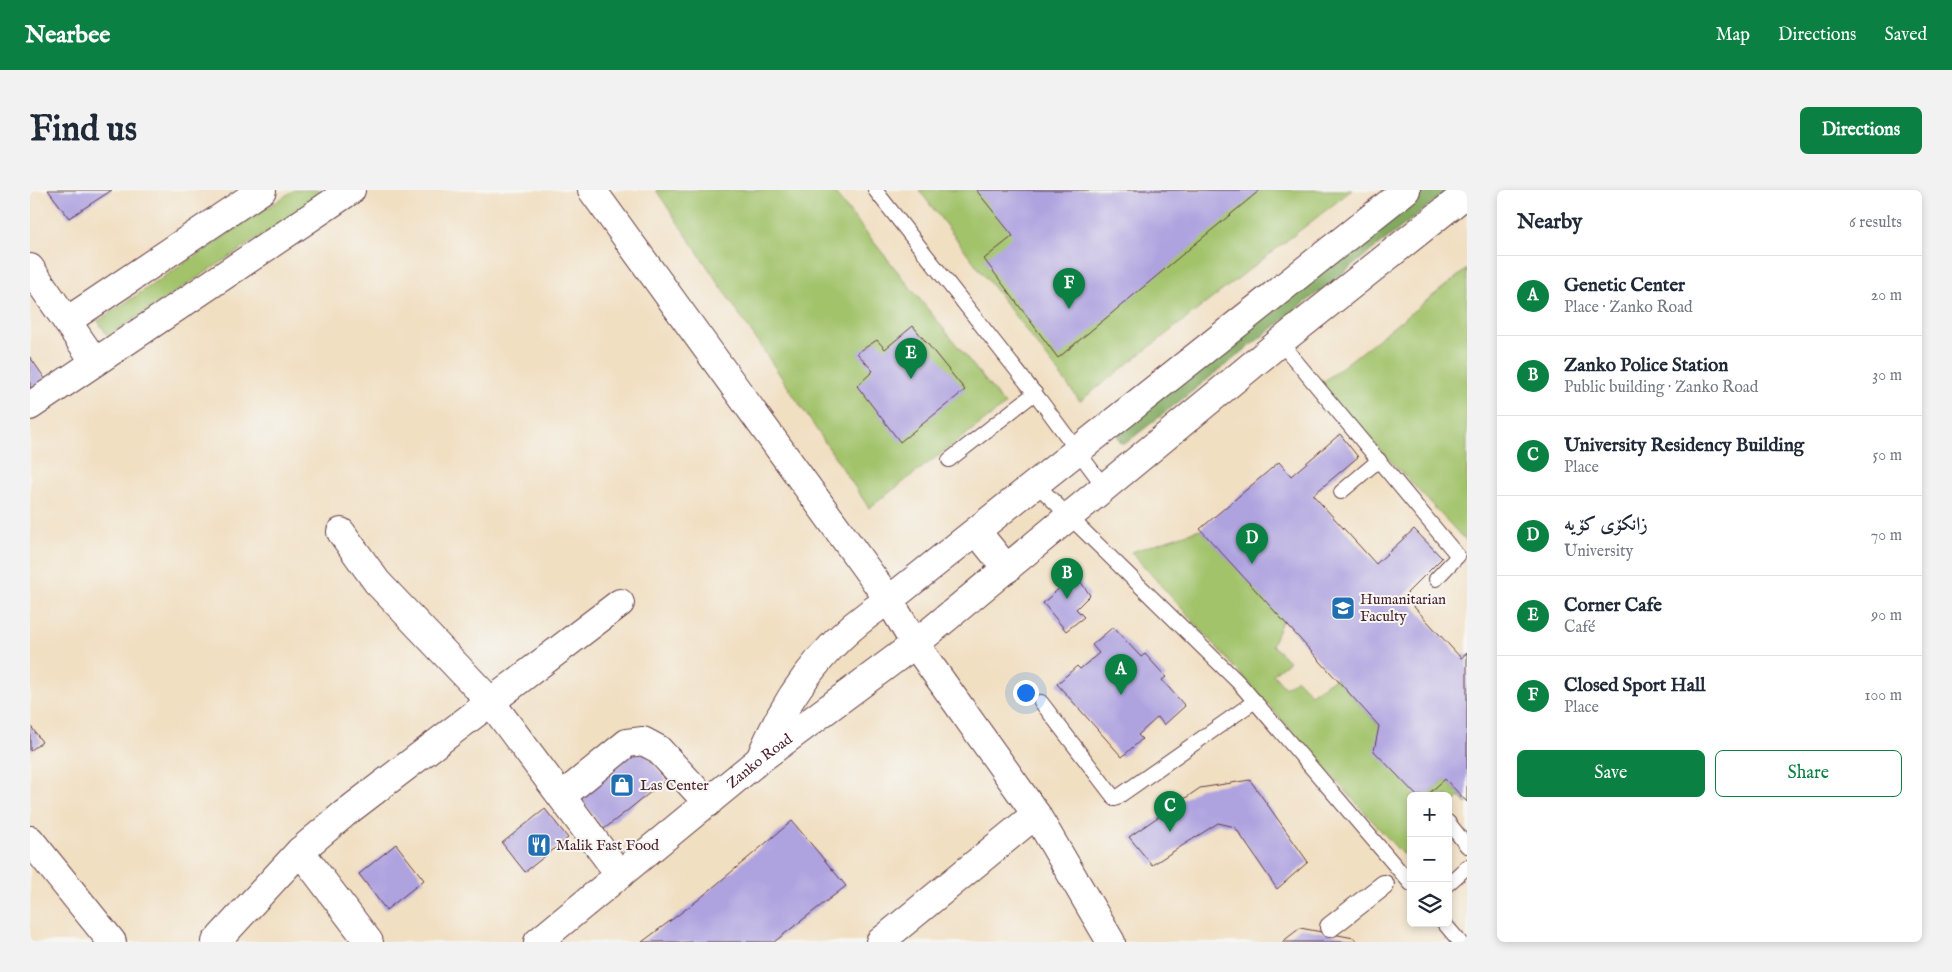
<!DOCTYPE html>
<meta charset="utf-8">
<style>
:root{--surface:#fff;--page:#f2f2f3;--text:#1f2937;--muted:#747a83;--line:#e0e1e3;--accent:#0b8043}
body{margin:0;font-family:"IM FELL English",Amiri,serif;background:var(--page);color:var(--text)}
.controls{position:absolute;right:15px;bottom:15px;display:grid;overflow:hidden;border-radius:8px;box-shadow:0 2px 8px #0003}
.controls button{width:45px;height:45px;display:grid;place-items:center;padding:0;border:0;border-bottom:1px solid var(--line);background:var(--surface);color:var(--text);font:25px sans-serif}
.you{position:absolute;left:995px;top:502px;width:18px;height:18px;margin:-12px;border:4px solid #fff;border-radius:50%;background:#1a73e8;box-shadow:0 0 0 8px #1a73e833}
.badge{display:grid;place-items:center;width:32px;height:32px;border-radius:50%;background:var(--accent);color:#fff;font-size:16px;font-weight:700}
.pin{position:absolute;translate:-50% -41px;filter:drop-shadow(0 1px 2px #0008)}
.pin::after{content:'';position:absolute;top:26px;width:18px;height:15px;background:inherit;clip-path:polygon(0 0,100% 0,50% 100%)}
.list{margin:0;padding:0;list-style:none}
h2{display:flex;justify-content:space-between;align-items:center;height:65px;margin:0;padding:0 20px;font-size:21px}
h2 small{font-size:16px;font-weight:400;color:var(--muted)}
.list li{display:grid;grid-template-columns:32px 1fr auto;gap:15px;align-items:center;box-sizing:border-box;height:80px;padding:0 20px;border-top:1px solid var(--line)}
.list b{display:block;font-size:19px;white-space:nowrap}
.list p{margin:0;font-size:16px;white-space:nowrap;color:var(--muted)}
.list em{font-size:16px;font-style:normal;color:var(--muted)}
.actions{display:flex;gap:10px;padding:15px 20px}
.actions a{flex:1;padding:11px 0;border:1px solid var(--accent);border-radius:8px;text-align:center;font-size:18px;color:var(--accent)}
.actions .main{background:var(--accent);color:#fff}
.icon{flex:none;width:28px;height:28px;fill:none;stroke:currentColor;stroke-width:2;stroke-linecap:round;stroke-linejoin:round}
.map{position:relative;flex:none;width:1437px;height:752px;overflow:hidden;border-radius:8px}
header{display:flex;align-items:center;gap:30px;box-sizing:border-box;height:70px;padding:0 25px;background:var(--accent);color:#fff}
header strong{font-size:24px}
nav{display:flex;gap:28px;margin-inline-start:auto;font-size:18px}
.intro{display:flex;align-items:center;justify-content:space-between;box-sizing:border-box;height:120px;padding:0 30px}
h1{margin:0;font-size:35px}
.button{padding:12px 22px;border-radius:8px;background:var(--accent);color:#fff;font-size:18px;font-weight:700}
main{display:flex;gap:30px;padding:0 30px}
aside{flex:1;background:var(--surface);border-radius:8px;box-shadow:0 2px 8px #0003}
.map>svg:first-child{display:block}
.green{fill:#a2c36b;stroke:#76714b}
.forest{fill:#81a95f;stroke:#666445}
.building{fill:#aea2df}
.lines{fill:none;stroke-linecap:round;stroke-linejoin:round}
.service-casing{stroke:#633c42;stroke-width:16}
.pedestrian-casing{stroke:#633c42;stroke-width:22}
.minor-casing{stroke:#633c42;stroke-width:30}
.tertiary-casing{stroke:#633c42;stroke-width:30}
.service{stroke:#fff;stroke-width:14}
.pedestrian{stroke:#fff;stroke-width:20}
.minor{stroke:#fff;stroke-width:28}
.tertiary{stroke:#fff;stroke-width:28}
.labels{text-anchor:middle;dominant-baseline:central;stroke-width:4;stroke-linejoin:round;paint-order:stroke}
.poi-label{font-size:15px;fill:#4a1f2b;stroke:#f6f6f2;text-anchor:start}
.street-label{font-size:15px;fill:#4a1f2b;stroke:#f6f6f2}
</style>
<header>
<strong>Nearbee</strong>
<nav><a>Map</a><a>Directions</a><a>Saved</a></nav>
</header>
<div class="intro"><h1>Find us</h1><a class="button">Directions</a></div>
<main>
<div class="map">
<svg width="1437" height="752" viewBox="0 0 1437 752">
<rect width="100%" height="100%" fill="#f6f6f2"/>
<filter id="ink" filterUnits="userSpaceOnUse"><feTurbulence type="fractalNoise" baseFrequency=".02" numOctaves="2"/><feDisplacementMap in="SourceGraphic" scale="10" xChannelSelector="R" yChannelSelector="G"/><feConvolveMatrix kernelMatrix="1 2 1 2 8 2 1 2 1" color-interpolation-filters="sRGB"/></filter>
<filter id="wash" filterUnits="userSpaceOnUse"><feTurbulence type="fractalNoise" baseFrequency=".0096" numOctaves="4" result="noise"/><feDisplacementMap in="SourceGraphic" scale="20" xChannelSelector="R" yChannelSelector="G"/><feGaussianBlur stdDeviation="1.12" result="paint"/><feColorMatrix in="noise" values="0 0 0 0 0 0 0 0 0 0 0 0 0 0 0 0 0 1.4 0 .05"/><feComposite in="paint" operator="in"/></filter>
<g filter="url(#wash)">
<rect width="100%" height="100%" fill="#f1dfc2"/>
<g class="green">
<polygon points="264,0 302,0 78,146 68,131"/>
<polygon points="626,0 802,0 975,215 839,318"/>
<polygon points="889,0 1322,0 1050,211"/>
<polygon points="1437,79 1437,352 1289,195"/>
<polygon points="1170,339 1253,429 1242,455 1259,471 1243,484 1255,498 1267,489 1281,504 1305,488 1349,536 1387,606 1381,606 1381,657 1373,665 1101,362"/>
<polygon points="1415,589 1437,612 1437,614 1430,607 1418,619 1418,606 1396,606"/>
</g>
<polygon class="forest" points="1393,0 1419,0 1096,253 1091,253 1085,241"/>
<g id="blocks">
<g class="building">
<polygon points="18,0 82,0 39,28"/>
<polygon points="946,0 1230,0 1028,168 954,69 983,46"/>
<polygon points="883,136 935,200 870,252 827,196 843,181 827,163 847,150 855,159"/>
<polygon points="0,167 18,193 0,205"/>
<polygon points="1310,244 1328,267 1283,305 1346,374 1384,339 1412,368 1374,406 1431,468 1437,463 1437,612 1415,589 1396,606 1387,606 1344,561 1349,536 1170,339 1249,272 1261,286"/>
<polygon points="1045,384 1060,405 1046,419 1054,427 1036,441 1013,413"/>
<polygon points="1083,437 1111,467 1115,464 1136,487 1132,490 1155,516 1134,535 1128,527 1108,545 1112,549 1092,567 1027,494 1047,476 1050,479 1069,463 1062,455"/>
<polygon points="0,535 12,552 0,561"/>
<polygon points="608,554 636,590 574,639 546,603"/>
<polygon points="1220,590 1278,672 1247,699 1205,637 1188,633 1122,675 1099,647 1170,598"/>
<polygon points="515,619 538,648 495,682 472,653"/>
<polygon points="762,631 816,696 744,752 612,752 668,710"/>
<polygon points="366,654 394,690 356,720 329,684"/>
<polygon points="1270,738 1324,748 1327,752 1252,752"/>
</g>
</g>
</g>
<g filter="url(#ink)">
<use href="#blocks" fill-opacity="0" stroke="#633c42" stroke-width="1"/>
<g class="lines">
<g class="service-casing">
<g id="service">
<polyline points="845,0 1010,210 1075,298"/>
<polyline points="1250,152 1428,366 1406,389"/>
<polyline points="919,270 1005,203"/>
<polyline points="1006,294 1209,493 1381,694"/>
<polyline points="1311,302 1349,270"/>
<polyline points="1011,512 1085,609 1225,511"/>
<polyline points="1418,632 1437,656"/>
<polyline points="1418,694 1437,677"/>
<polyline points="1414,733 1430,752"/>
</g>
</g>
<g class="pedestrian-casing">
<polyline id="pedestrian" points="1300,737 1354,695"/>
</g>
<g class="minor-casing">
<g id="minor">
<polyline points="0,78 65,172"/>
<polyline points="37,131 232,0"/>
<polyline points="0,216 321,0"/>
<polyline points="311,342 347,392 460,511 590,685"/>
<polyline points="532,606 597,553 613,551 628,559 678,613"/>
<polyline points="0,650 82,752"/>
<polyline points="270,661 339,752"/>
<polyline points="186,752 270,661 314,624 590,413"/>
<polyline points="850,752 1006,624"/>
</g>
</g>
<g class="tertiary-casing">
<g id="tertiary">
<polyline points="562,0 859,410 885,454 1006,624 1081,752"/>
<polyline points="947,342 977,379"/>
<path d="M730 569C757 503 798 448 859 410L1376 0"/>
<path id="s1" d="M508 752 729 570 885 454 1250 152 1437 3"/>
</g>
</g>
<use href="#service" class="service"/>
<use href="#pedestrian" class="pedestrian"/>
<use href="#minor" class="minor"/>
<use href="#tertiary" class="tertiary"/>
</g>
</g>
<defs>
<g id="university-square" transform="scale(1.25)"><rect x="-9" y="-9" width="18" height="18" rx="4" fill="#1f6fb2" stroke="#f6f6f2"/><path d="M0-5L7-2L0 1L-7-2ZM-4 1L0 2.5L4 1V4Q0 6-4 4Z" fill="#fff"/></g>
<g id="shop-square" transform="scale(1.25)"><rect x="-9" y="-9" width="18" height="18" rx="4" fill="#1f6fb2" stroke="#f6f6f2"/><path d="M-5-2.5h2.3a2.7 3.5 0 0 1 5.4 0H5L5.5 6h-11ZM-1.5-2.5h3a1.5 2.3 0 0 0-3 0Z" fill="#fff"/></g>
<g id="restaurant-square" transform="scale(1.25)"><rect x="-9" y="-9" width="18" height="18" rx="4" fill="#1f6fb2" stroke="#f6f6f2"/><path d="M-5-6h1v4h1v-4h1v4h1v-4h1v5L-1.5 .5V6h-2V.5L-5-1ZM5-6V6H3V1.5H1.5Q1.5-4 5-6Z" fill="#fff"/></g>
</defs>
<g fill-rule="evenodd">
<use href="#university-square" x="1313" y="418"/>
<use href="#shop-square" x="592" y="595"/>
<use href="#restaurant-square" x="509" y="655"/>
</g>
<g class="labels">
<g class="poi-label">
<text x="1330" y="409">Humanitarian<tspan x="1330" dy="17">Faculty</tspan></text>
<text x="610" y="595">Las Center</text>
<text x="526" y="655">Malik Fast Food</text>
</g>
<g class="street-label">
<text stroke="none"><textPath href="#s1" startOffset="286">Zanko Road</textPath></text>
</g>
</g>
</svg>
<div class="controls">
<button>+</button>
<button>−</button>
<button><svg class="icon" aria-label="layers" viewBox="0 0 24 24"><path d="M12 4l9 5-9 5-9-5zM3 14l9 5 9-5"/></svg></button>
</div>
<div class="you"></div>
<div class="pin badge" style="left:1091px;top:505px">A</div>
<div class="pin badge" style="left:1037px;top:409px">B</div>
<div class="pin badge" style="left:1140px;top:642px">C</div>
<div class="pin badge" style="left:1222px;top:374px">D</div>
<div class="pin badge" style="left:881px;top:189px">E</div>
<div class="pin badge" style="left:1039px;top:119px">F</div>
</div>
<aside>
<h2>Nearby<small>6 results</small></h2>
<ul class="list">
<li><span class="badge">A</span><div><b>Genetic Center</b><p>Place · Zanko Road</p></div><em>20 m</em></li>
<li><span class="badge">B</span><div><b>Zanko Police Station</b><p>Public building · Zanko Road</p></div><em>30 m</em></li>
<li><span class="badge">C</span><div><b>University Residency Building</b><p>Place</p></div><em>50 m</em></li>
<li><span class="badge">D</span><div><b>زانکۆی کۆیە</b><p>University</p></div><em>70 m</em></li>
<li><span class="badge">E</span><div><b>Corner Cafe</b><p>Café</p></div><em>90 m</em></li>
<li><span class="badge">F</span><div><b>Closed Sport Hall</b><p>Place</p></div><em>100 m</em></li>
</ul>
<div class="actions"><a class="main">Save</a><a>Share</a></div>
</aside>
</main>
